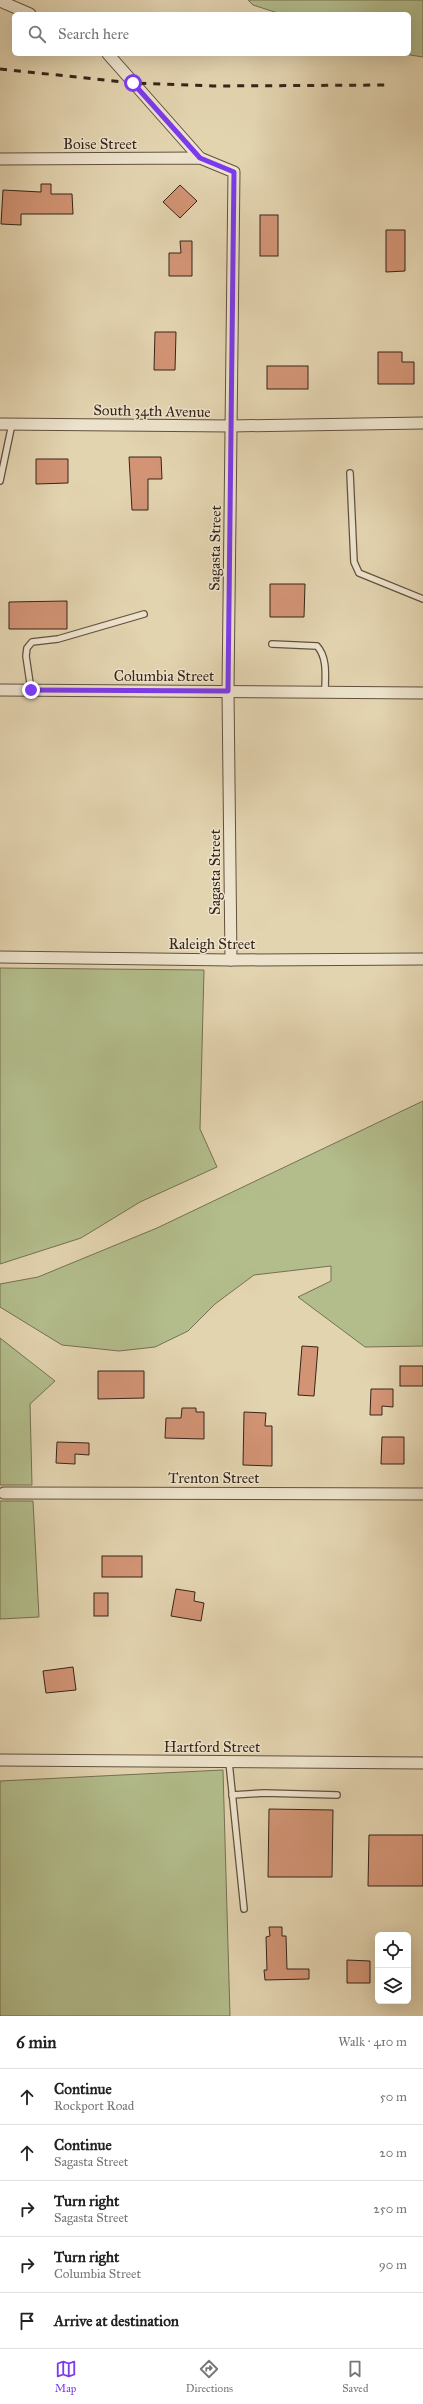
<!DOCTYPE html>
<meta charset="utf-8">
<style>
:root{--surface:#fff;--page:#f2f2f2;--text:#222;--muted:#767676;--line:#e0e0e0;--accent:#7c3aed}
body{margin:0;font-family:"IM FELL Great Primer",serif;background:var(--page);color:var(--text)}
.controls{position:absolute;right:12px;bottom:12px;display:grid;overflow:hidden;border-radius:6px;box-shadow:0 4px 16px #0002}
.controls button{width:36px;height:36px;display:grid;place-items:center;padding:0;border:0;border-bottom:1px solid var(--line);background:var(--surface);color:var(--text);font:20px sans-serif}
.stop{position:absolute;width:12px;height:12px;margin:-9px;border:3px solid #7c3aed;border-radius:50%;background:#fff}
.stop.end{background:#7c3aed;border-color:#fff;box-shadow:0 1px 4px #0008}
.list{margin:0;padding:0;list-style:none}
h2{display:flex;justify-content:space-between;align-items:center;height:52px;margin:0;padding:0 16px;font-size:17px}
h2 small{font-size:13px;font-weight:400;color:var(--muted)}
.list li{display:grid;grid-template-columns:26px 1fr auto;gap:12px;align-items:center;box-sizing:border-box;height:56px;padding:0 16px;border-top:1px solid var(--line)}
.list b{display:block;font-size:15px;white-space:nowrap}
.list p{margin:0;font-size:13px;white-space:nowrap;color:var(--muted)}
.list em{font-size:13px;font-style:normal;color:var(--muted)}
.icon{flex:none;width:22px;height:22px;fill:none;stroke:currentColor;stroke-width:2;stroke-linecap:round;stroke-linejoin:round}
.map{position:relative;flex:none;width:423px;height:2016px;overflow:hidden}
.search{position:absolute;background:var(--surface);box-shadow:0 4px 16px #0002;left:12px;right:12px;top:12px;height:44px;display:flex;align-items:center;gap:10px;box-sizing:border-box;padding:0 14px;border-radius:6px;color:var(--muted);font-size:15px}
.sheet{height:332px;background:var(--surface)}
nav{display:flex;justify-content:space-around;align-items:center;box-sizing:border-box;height:56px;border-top:1px solid var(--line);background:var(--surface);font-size:11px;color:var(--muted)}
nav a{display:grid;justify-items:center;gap:2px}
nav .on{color:var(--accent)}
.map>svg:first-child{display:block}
.green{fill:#b3bd8c;stroke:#747152}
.building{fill:#d29475;stroke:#362519}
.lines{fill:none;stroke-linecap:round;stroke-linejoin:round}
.lane-casing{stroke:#61513f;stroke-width:8}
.street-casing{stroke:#61513f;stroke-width:13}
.lane{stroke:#ede3cc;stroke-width:5.5}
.street{stroke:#ede3cc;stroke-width:11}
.rail{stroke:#362519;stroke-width:3;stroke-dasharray:7 7;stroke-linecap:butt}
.route{stroke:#7c3aed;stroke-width:5}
.labels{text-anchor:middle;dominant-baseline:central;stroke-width:3;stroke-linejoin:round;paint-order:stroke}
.street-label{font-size:15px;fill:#362519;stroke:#ede3cc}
</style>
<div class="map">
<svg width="423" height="2016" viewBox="0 0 423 2016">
<rect width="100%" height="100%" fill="#e3d4b0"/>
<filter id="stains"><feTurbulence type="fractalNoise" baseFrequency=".005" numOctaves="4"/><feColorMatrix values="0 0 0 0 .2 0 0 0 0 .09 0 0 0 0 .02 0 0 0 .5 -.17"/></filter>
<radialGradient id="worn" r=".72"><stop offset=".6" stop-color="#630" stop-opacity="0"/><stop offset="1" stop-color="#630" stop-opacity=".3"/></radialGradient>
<g class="green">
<polygon points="248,0 423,0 423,57 404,54 409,54 409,14 281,14 253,5"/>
<polygon points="0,968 204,970 200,1129 217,1167 140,1202 81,1238 0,1264"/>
<polygon points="423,1101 423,1346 365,1347 298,1297 331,1281 331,1266 254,1275 215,1304 188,1331 155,1347 119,1351 62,1345 0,1307 0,1284 38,1277 157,1228"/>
<polygon points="0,1338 55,1381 30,1404 32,1485 0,1485"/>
<polygon points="0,1501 33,1501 39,1617 0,1619"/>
<polygon points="223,1770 230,2016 0,2016 0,1781"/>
</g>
<g class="building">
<polygon points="41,184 51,184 51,194 72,194 73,214 21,214 21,225 1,224 3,190 41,192"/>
<polygon points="180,185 197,201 180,218 163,202"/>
<rect x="260" y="215" width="18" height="41"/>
<polygon points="386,230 405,230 405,271 386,272"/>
<polygon points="180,241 192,241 192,276 169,276 169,253 181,253"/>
<polygon points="155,332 176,332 175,370 154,370"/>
<polygon points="378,352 402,352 402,362 414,362 414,384 378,384"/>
<rect x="267" y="366" width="41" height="23"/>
<polygon points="129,457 161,457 162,479 148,479 148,510 132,510"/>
<polygon points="36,459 68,459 68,483 36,484"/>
<polygon points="270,584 305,584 304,617 270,617"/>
<polygon points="67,601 67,629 9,629 9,602"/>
<polygon points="302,1346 318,1347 314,1396 298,1395"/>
<rect x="400" y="1366" width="23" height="20"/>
<polygon points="98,1371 144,1371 144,1398 98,1399"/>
<polygon points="371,1389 393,1389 393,1407 382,1406 382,1415 370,1415"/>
<polygon points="182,1408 196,1408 196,1412 204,1412 204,1439 165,1438 166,1418 181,1418"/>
<polygon points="244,1412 266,1413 265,1426 272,1426 272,1466 243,1465"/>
<polygon points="382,1437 404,1437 404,1464 381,1464"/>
<polygon points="57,1442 89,1443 89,1455 75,1454 75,1464 56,1463"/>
<rect x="102" y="1556" width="40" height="21"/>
<polygon points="176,1589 195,1592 194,1601 204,1603 201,1621 171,1616"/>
<rect x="94" y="1593" width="14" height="23"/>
<polygon points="73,1667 76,1690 46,1693 43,1671"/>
<polygon points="269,1809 333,1810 332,1877 268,1877"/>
<polygon points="369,1835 423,1835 423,1886 368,1886"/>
<polygon points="269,1927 282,1927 282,1936 286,1936 287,1969 309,1969 309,1979 265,1980 264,1970 267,1970 266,1937 270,1936"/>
<polygon points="347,1960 370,1961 370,1983 347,1983"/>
</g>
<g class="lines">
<g class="lane-casing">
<g id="lane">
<polyline points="350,473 354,562 359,573 423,599"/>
<polyline points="0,481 12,424"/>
<path d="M272 644 317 646C328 658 325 677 325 692"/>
<polyline points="31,690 26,656 27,648 32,642 58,639 144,614"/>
<polyline points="229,1762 244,1909"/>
<polyline points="232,1795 264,1793 337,1795"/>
</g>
</g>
<g class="street-casing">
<g id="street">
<polyline points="0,1 30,14"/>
<polyline points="108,54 200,158"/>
<polyline points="0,159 200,158 234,172 228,691 231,960"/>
<polyline points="0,424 231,426 423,423"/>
<polyline points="0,690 423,693"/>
<polyline points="0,957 231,960 423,959"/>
<polyline points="4,1493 423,1494"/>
<polyline points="0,1760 423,1763"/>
</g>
</g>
<use href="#lane" class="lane"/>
<use href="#street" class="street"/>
<polyline class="rail" points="0,69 133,83 213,86 390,85"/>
</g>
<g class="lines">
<polyline class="route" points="31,690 228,691 234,172 200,158 133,83"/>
</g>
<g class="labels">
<g class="street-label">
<text x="100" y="144">Boise Street</text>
<text transform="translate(152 411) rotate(1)">South 34th Avenue</text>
<text transform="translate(215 548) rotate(-89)">Sagasta Street</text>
<text x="164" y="676">Columbia Street</text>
<text transform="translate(215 872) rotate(-90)">Sagasta Street</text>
<text x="212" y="944">Raleigh Street</text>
<text x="214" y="1478">Trenton Street</text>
<text x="212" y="1747">Hartford Street</text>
</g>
</g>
<rect width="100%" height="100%" filter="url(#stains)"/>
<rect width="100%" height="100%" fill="url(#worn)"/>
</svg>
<div class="controls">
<button><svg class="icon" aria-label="locate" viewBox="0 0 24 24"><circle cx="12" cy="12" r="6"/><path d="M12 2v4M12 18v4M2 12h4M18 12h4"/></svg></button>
<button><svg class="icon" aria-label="layers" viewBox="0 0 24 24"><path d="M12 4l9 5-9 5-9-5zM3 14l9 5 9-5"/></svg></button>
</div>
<div class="stop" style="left:133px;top:83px"></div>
<div class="stop end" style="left:31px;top:690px"></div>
<div class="search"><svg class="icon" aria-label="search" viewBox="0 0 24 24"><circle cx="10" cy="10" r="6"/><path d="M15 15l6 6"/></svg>Search here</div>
</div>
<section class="sheet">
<h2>6 min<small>Walk · 410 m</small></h2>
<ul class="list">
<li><svg class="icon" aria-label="ahead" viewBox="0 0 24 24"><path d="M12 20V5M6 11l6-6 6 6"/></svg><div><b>Continue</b><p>Rockport Road</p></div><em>50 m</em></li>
<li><svg class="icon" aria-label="ahead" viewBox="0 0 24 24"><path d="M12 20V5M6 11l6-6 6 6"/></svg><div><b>Continue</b><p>Sagasta Street</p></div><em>20 m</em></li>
<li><svg class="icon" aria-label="right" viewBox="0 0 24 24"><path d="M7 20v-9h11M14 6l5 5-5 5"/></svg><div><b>Turn right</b><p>Sagasta Street</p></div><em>250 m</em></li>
<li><svg class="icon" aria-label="right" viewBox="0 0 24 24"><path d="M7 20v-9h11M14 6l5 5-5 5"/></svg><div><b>Turn right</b><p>Columbia Street</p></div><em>90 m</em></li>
<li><svg class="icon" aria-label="arrive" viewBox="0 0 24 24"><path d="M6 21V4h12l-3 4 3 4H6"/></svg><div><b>Arrive at destination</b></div></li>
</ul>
</section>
<nav>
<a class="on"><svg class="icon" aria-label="map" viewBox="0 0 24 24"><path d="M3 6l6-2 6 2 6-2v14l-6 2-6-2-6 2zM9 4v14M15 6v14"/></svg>Map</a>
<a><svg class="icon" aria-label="directions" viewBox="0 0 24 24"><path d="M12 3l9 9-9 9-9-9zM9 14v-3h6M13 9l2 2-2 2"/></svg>Directions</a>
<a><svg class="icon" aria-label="saved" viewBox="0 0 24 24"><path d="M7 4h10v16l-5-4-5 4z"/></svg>Saved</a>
</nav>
